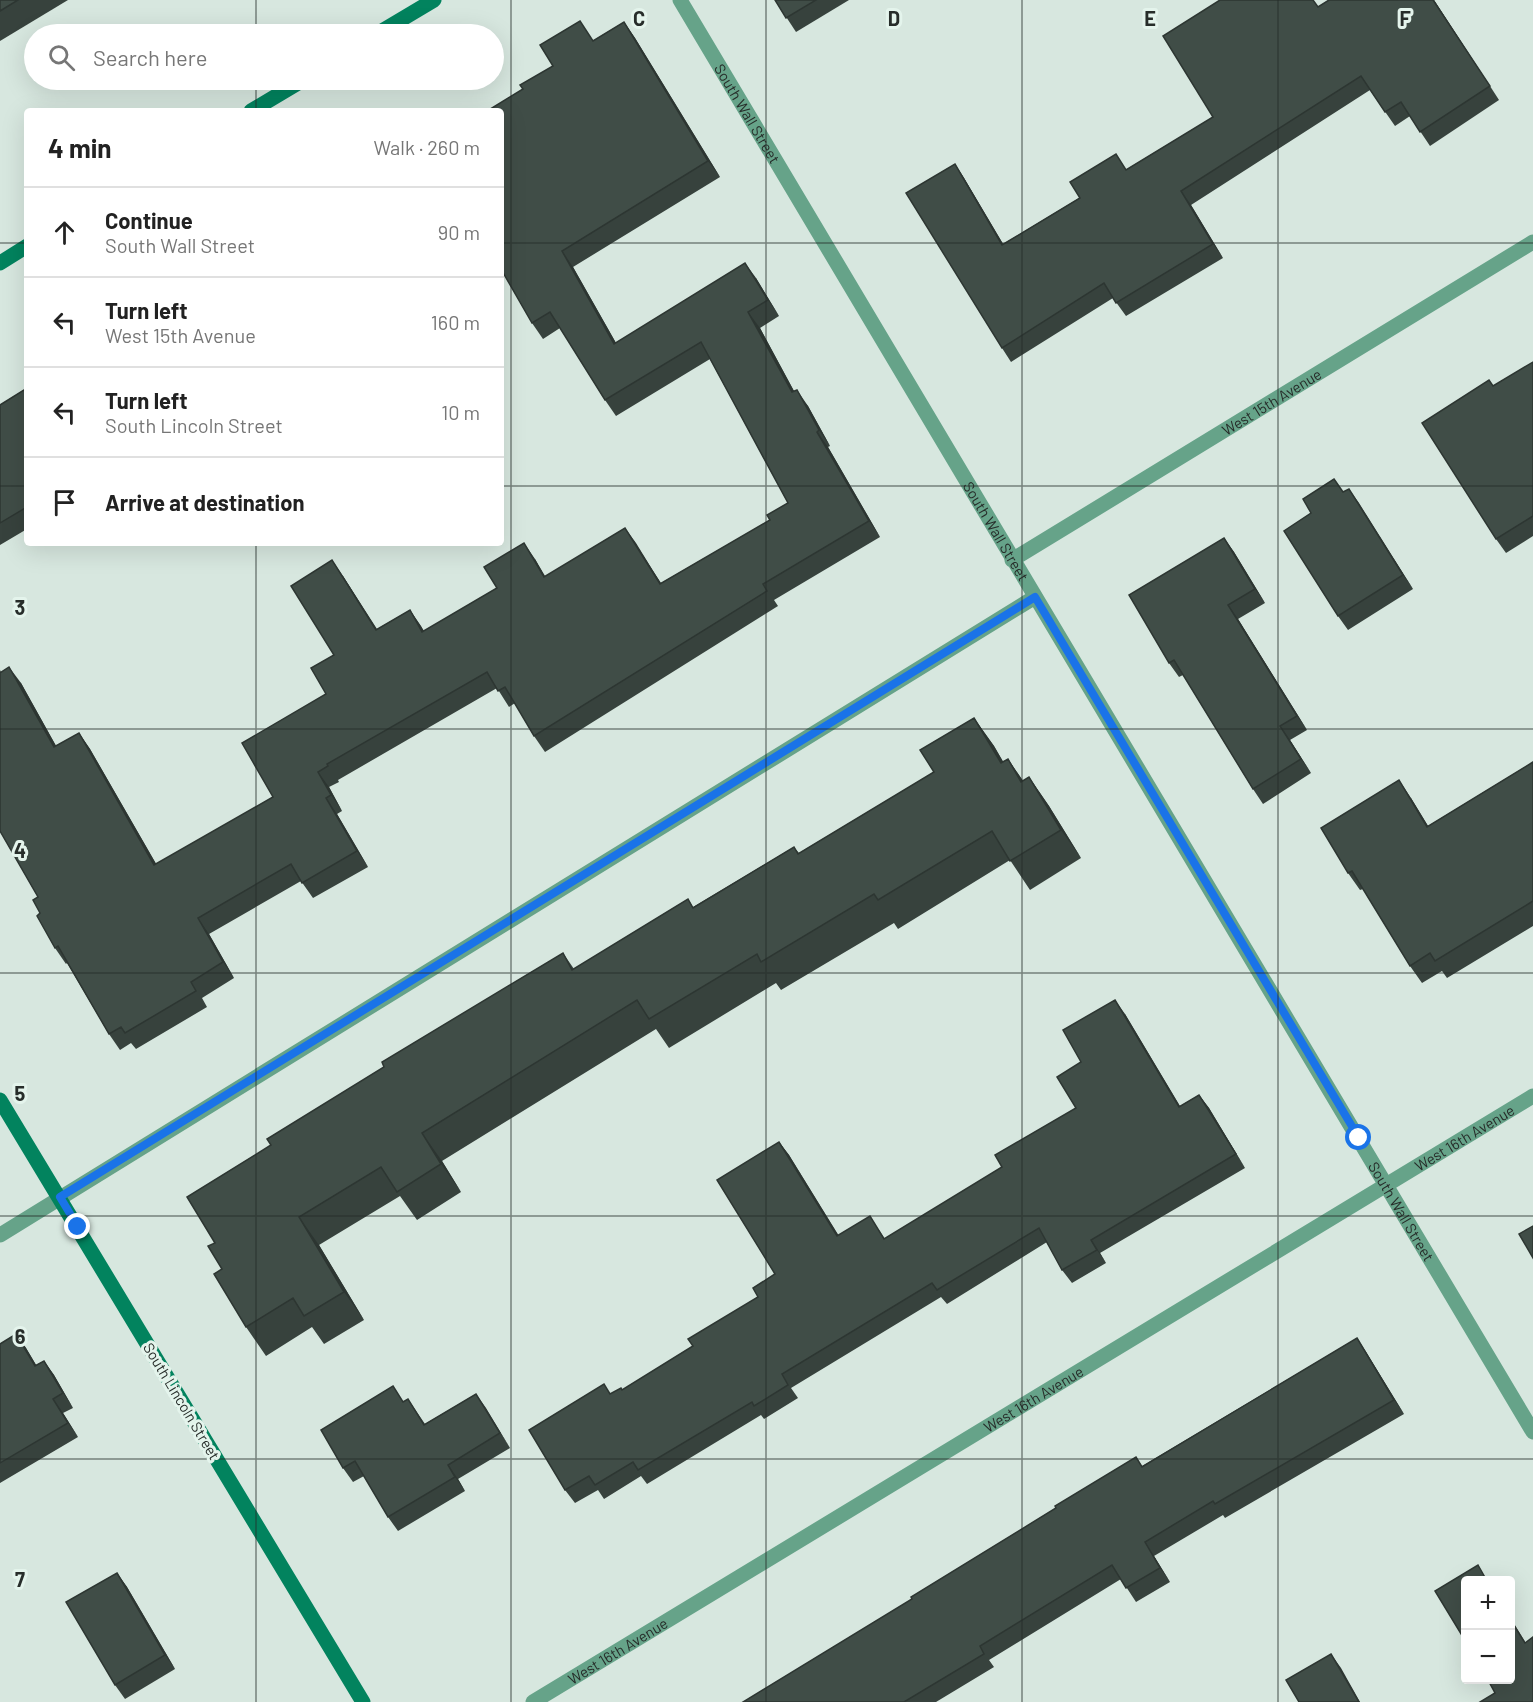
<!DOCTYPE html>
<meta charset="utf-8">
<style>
:root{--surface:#fff;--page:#f6f6f6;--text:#222;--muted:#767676;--line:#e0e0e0}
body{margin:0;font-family:Barlow,sans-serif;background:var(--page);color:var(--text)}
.controls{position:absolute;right:18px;bottom:18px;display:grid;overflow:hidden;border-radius:6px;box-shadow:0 6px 24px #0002}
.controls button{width:54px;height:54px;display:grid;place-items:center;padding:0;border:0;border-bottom:2px solid var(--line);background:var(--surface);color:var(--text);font:30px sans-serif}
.stop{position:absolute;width:18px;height:18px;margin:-14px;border:4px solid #1a73e8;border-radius:50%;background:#fff}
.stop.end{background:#1a73e8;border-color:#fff;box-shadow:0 2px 6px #0008}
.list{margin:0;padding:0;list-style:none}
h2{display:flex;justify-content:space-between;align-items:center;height:78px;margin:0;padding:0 24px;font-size:26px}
h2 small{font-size:20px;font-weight:400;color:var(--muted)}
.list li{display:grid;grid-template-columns:39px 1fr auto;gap:18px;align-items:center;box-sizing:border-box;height:90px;padding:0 24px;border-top:2px solid var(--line)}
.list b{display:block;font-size:22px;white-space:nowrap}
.list p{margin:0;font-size:20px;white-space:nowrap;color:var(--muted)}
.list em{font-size:20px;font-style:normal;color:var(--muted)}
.icon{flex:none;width:33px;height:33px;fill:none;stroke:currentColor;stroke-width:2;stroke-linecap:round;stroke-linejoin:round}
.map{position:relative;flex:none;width:1533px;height:1702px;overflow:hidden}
.search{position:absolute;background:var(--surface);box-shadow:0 6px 24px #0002;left:24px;top:24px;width:480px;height:66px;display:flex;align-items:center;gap:15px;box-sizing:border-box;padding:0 21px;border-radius:33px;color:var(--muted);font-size:22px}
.panel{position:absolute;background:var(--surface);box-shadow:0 6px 24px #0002;left:24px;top:108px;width:480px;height:438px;border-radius:6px}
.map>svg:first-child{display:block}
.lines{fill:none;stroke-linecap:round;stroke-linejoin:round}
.street{stroke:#66a389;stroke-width:15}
.secondary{stroke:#02835e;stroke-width:15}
.wall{fill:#37423d}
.shaded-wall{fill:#2d3632}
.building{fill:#404d47;stroke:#2d3632;stroke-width:1.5}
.route{stroke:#1a73e8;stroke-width:8}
.grid{fill:none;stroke:#272d2a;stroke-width:1.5;stroke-opacity:0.55}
.labels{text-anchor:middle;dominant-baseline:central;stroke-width:6;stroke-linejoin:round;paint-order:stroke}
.street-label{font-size:15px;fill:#272d2a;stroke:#e4f4ec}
.grid-label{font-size:20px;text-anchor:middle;font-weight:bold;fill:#272d2a;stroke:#e4f4ec;stroke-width:6;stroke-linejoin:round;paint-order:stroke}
</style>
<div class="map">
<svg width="1533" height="1702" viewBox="0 0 1533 1702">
<rect width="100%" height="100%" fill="#d7e7df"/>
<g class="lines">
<g class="street">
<path id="s1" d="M680 0 1533 1432"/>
<path id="s2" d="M1012 560 1533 242"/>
<polyline points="0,1235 1035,597"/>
<path id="s3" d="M533 1702 1533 1096"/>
</g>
<g class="secondary">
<polyline points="377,34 434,0"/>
<polyline points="251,111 303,80"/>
<polyline points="0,263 27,246"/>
<polyline points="0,1100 363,1702"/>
</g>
</g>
<g class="wall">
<polygon points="0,0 68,0 0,41"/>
<polygon points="775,0 849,0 796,32"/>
<polygon points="1329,0 1434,0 1499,100 1430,146 1410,116 1395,126 1370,90 1191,205 1223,258 1126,316 1113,298 1011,362 1002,348 955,164 964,178 1003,244 1213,117 1318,7"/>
<polygon points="624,22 635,38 720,177 573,267 616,343 756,278 779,316 760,328 794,391 808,406 830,446 828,447 880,537 774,600 778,606 545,752 534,736 515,703 509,707 497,688 338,780 339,782 329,787 342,811 337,814 368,867 313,898 301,881 209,934 234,978 202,998 207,1007 136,1049 131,1043 120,1050 109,1034 67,963 66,964 55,948 40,913 38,897 0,831 0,670 1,672 21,683 56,746 79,733 90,749 156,864 273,797 326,694 334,655 343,576 377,629 410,610 424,631 497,588 535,559 545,577 625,528 661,583 770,520 788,503 710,359 616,416 605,400 560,328 543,339 532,323 523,89 594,40"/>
<polygon points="1533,362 1533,536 1506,553 1496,539 1493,386"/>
<polygon points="27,388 27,529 0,545 0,405"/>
<polygon points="1334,479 1343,492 1349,489 1413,589 1348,630 1338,616 1311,513"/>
<polygon points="1224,538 1234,552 1265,603 1238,619 1307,730 1290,740 1311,773 1263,804 1253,789 1183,675 1179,677 1169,663"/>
<polygon points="974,718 994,746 1003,762 1008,759 1023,781 1029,777 1049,806 1081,858 1030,890 1010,860 898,929 894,923 781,990 776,983 669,1048 656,1029 442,1161 461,1192 417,1220 400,1196 319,1245 364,1320 324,1344 312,1327 266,1356 246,1327 222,1269 215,1243 271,1145 384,1067 563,953 574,969 688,899 693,907 794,847 799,853 934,772"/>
<polygon points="1533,762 1533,926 1447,978 1442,971 1422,983 1410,966 1363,889 1360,890 1348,873 1411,798 1428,826"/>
<polygon points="1125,1014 1180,1106 1199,1095 1209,1108 1245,1168 1100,1253 1106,1263 1072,1283 1062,1270 1047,1242 947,1304 941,1297 791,1388 798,1398 764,1419 761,1415 647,1484 641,1476 604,1499 598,1490 575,1503 565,1490 611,1394 622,1390 693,1346 758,1297 775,1274 779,1142 789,1155 838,1235 879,1230 885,1239 1002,1167 1076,1108 1081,1062"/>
<polygon points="16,1334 26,1348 36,1365 44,1361 54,1375 73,1408 63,1413 78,1437 0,1483 0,1344"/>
<polygon points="1357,1338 1366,1352 1404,1414 1225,1518 1223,1515 1154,1556 1170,1582 1136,1602 1121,1579 989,1660 994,1667 936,1702 743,1702 912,1599 1136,1457 1142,1466"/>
<polygon points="476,1394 510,1448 458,1479 465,1491 398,1531 388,1517 364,1476 353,1482 343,1468 404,1402 408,1399 425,1424"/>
<polygon points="117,1573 127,1587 175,1669 125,1699 115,1685"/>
</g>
<g class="shaded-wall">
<polygon points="1433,0 1434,0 1499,100 1490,86"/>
<polygon points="624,22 635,38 720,177 708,161"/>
<polygon points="955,164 964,178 1012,259 1002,245"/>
<polygon points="1181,191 1191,205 1223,258 1213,244"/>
<polygon points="562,251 573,267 625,359 614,344"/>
<polygon points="745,263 756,278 779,316 768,300"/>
<polygon points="748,312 760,328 803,408 792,392"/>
<polygon points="797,390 808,406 830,446 819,430"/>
<polygon points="817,432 828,447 880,537 869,521"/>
<polygon points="1349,489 1359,503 1413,589 1403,575"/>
<polygon points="625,528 636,543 671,600 660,584"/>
<polygon points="1224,538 1234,552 1265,603 1255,589"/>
<polygon points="524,543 535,559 555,593 544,577"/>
<polygon points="332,560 343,576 387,646 376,630"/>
<polygon points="1228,605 1238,619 1307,730 1297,716"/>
<polygon points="410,610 421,626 433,648 422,632"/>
<polygon points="9,667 21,683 65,762 54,747"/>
<polygon points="974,718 994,746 1021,792 1001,763"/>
<polygon points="1280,726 1290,740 1311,773 1301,759"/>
<polygon points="79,733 90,749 166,881 154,865"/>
<polygon points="1008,759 1028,788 1021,782"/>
<polygon points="318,772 329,787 342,811 331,795"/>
<polygon points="1029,777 1049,806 1081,858 1061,830"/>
<polygon points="1399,780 1411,798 1439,844 1427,827"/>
<polygon points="326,798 337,814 368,867 357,851"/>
<polygon points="198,918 209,934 234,978 223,962"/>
<polygon points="1115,1000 1125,1014 1188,1120 1179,1107"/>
<polygon points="1199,1095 1209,1108 1245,1168 1236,1154"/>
<polygon points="422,1133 442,1161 461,1192 441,1164"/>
<polygon points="779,1142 789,1155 847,1249 837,1236"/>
<polygon points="299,1217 319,1245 364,1320 344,1292"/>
<polygon points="1091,1240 1100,1253 1106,1263 1097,1250"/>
<polygon points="16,1334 26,1348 45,1380 35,1366"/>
<polygon points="1357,1338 1366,1352 1404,1414 1394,1400"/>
<polygon points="44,1361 54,1375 73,1408 63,1393"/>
<polygon points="476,1394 486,1408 510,1448 500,1433"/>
<polygon points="53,1399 63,1413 78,1437 68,1423"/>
<polygon points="448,1465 458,1479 465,1491 455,1477"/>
<polygon points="1145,1542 1154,1556 1170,1582 1160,1568"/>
<polygon points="117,1573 127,1587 175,1669 165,1655"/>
<polygon points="1510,1617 1533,1655 1510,1619"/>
<polygon points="1331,1654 1341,1668 1360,1702 1359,1702"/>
</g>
<g class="building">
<polygon points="0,0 18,0 0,11"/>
<polygon points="775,0 816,0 786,18"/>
<polygon points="1220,0 1313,0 1318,7 1329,0 1433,0 1490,86 1420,132 1401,102 1385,112 1361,76 1181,191 1213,244 1116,303 1104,283 1002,348 906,193 955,164 1002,245 1080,198 1070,182 1116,154 1126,170 1213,117 1163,36"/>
<polygon points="580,21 593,41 624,22 708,161 562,251 614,344 745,263 768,300 748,312 792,392 797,390 819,430 817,432 869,521 763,584 767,591 534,736 505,687 498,691 487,672 327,764 328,766 318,772 331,795 326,798 357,851 302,883 291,864 198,918 223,962 191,982 196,991 125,1033 121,1027 109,1034 58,946 55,948 37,916 40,913 33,900 38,897 0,831 0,673 9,667 54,747 79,733 154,865 273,797 242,743 326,694 311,668 334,655 291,586 332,560 376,630 410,610 422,632 497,588 484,567 524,543 544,577 625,528 660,584 770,520 767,515 788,503 701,342 605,400 550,312 532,323 501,269 501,111 487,111 523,89 520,85 553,66 540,45"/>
<polygon points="1533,362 1533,516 1496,539 1422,423 1489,380 1493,386"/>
<polygon points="27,388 27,507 0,523 0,405"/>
<polygon points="1334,479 1343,492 1349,489 1403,575 1338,616 1284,531 1311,513 1303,499"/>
<polygon points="1224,538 1255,589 1228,605 1297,716 1280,726 1301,759 1253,789 1174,660 1169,663 1129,595"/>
<polygon points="974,718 1001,763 1008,759 1021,782 1029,777 1061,830 1010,861 992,831 878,900 874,894 761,962 757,954 649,1019 637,1000 422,1133 441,1164 397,1192 381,1167 299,1217 344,1292 304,1316 293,1298 246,1327 214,1274 222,1269 208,1246 215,1243 187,1197 271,1145 267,1139 384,1067 382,1062 563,953 572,970 688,899 693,908 794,847 798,854 934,772 920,750"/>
<polygon points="1533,762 1533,901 1435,961 1430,953 1410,966 1352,871 1348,873 1321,828 1399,780 1427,827"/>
<polygon points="1115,1000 1179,1107 1199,1095 1236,1154 1091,1240 1097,1250 1062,1270 1039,1228 937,1290 932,1283 782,1374 788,1385 754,1406 752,1402 638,1470 633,1462 595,1485 589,1476 565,1490 529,1430 604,1384 610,1394 621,1388 622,1390 693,1346 688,1339 758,1297 753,1288 775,1274 717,1180 779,1142 837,1236 870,1216 884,1239 1002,1167 995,1155 1076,1108 1057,1077 1081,1062 1063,1030"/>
<polygon points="1533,1226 1533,1258 1519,1234"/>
<polygon points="16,1334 35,1366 44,1361 63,1393 53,1399 68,1423 0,1463 0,1344"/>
<polygon points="1357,1338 1394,1400 1215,1504 1213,1501 1145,1542 1160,1568 1126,1588 1112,1565 980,1646 984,1654 904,1702 743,1702 912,1599 911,1597 1056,1508 1055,1506 1136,1457 1142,1467"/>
<polygon points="393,1386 403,1402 408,1399 424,1425 476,1394 500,1433 448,1465 455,1477 388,1517 355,1461 343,1468 321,1430"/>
<polygon points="1478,1565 1487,1581 1466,1581 1466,1642 1435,1591"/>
<polygon points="117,1573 165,1655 115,1685 66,1602"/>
<polygon points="1510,1619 1525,1643 1533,1637 1533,1702 1480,1702 1495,1693 1488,1680 1510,1680"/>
<polygon points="1331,1654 1359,1702 1299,1702 1286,1680"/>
</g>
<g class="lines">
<polyline class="route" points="78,1227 60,1197 1035,597 1359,1138"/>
</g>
<path class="grid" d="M256 0V34M511 0V1702M766 0V1702M1022 0V1702M1278 0V1702M256 80V111M0 243H27M501 243H1533M0 486H27M501 486H1533M256 543V1702M0 729H1533M0 973H1533M0 1216H1533M0 1459H1533"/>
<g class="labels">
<g class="street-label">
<text stroke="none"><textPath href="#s1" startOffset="132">South Wall Street</textPath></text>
<text stroke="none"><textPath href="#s2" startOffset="304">West 15th Avenue</textPath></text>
<text stroke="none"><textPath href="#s1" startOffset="618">South Wall Street</textPath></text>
<text stroke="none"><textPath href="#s3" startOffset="1089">West 16th Avenue</textPath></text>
<text stroke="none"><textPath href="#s1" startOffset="1410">South Wall Street</textPath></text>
<text stroke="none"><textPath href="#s3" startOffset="585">West 16th Avenue</textPath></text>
<text transform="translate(182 1401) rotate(59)">South Lincoln Street</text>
<text stroke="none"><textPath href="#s3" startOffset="99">West 16th Avenue</textPath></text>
</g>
</g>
<g class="grid-label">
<text x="639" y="26">C</text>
<text x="894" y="26">D</text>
<text x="1150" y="26">E</text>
<text x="1405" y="26">F</text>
<text x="20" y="615">3</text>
<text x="20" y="858">4</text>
<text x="20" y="1101">5</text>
<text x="20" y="1344">6</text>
<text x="20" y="1587">7</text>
</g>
</svg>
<div class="controls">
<button>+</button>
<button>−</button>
</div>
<div class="stop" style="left:1359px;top:1138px"></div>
<div class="stop end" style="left:78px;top:1227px"></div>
<div class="search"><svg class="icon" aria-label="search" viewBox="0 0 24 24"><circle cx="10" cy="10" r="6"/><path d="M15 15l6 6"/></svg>Search here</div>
<section class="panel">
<h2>4 min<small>Walk · 260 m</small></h2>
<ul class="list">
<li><svg class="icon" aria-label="ahead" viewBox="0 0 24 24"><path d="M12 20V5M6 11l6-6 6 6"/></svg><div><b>Continue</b><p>South Wall Street</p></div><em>90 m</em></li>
<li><svg class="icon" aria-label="left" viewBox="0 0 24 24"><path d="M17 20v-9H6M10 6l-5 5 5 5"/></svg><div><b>Turn left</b><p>West 15th Avenue</p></div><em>160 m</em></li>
<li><svg class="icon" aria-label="left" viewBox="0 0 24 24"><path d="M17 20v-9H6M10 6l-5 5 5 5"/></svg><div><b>Turn left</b><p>South Lincoln Street</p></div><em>10 m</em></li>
<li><svg class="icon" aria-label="arrive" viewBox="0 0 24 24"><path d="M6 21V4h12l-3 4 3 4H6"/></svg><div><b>Arrive at destination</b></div></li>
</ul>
</section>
</div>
